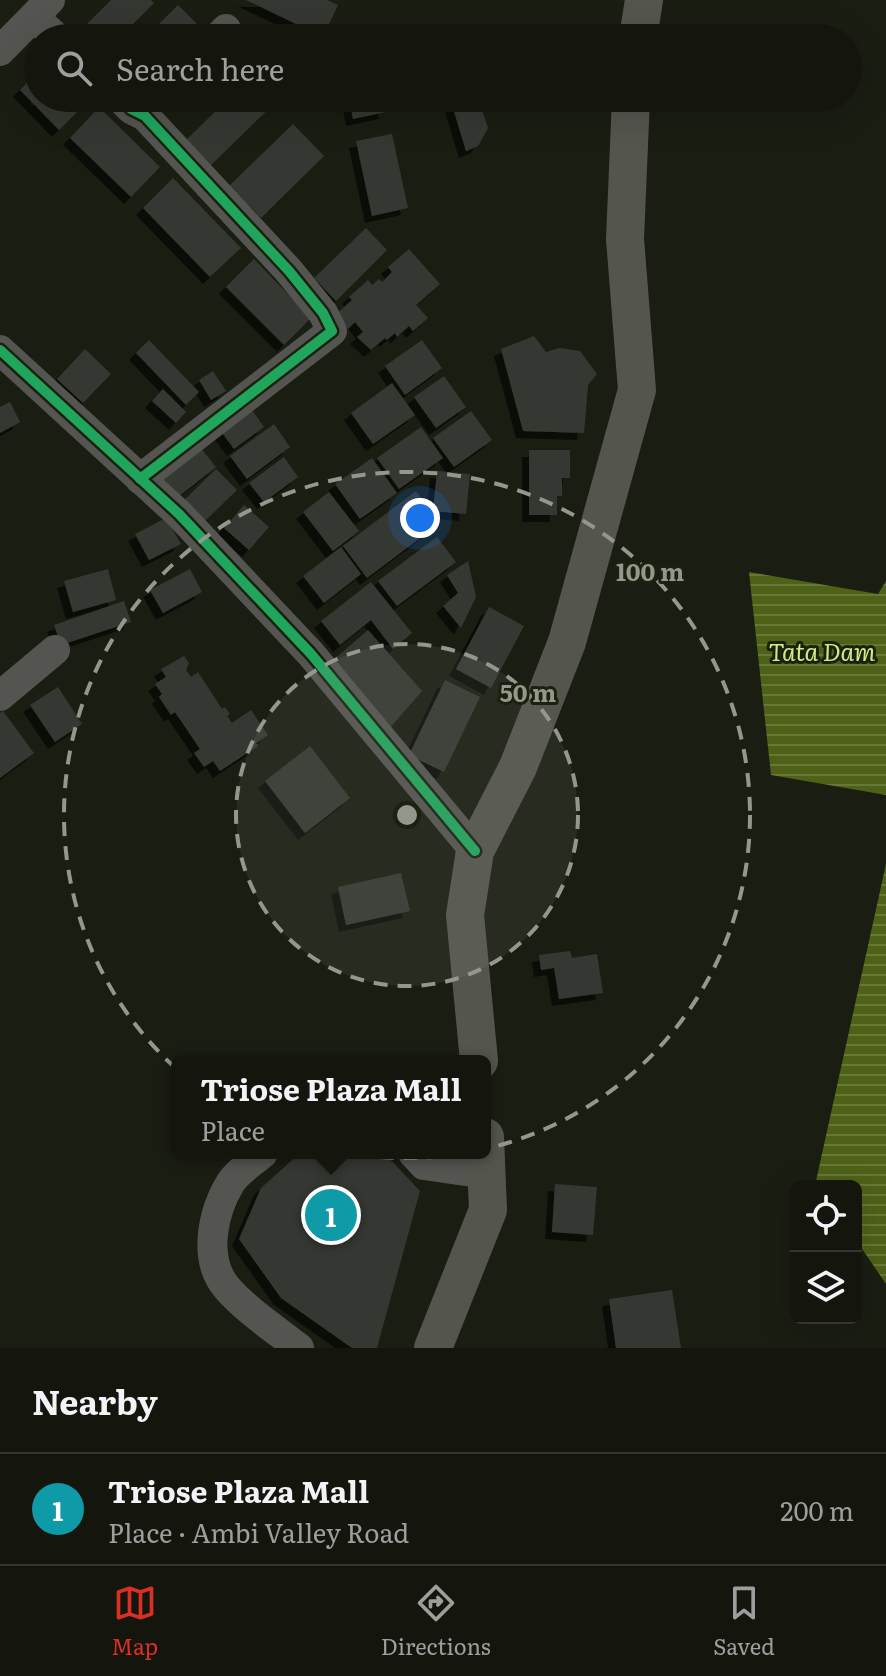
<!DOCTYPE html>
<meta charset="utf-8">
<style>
:root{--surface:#14160e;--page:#1d1f17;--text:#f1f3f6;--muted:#9d9f9e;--line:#33352e;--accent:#d93025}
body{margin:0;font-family:Literata,serif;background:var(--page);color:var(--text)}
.controls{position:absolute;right:24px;bottom:24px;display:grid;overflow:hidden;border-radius:12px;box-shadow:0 8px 32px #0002}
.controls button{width:72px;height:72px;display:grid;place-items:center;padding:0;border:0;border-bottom:2px solid var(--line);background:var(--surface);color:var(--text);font:40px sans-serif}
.you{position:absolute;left:420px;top:518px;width:28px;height:28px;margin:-20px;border:6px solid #fff;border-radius:50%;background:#1a73e8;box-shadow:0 0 0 12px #1a73e833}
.badge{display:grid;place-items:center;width:52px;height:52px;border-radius:50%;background:var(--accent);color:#fff;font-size:26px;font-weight:700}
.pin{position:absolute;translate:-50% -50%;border:4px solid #fff;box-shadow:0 2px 8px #0006}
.popup{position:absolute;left:171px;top:1055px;width:320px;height:104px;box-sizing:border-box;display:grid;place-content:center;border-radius:12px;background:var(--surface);filter:drop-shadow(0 2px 6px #0005);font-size:26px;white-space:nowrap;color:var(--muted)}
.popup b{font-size:30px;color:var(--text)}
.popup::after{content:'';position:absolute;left:50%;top:100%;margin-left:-16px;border:16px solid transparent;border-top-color:var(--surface)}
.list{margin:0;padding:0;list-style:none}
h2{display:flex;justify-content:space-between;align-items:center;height:104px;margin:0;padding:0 32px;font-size:34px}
h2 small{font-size:26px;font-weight:400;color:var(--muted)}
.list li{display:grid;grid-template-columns:52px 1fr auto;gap:24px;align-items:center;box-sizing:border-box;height:112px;padding:0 32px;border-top:2px solid var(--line)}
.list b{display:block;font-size:30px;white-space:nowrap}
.list p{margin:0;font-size:26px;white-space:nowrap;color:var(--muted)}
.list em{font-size:26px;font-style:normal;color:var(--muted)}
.icon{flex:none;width:44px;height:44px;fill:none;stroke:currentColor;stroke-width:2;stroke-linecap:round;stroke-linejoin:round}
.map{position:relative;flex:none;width:886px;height:1348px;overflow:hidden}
.search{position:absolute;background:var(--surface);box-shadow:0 8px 32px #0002;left:24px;right:24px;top:24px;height:88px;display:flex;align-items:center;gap:20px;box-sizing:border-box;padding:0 28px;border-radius:44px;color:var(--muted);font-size:30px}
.sheet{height:216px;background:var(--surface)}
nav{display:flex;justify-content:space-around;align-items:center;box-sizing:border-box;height:112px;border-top:2px solid var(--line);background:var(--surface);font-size:22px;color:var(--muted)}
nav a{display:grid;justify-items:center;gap:4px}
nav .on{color:var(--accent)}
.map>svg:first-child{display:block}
.water{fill:url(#water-rules)}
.building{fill:#363830;filter:url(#shadow)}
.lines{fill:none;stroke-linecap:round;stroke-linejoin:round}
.minor{stroke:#545551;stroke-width:30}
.major{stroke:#54564e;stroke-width:38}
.cycleway-casing{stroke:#1b210e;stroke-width:15}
.cycleway{stroke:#20a55d;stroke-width:10}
.ring{fill:none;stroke:#93978c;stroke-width:4;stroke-dasharray:14 10}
.labels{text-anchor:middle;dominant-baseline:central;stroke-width:6;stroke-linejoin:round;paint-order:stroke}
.water-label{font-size:24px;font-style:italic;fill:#ccec84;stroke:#1b210e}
.centre{fill:#93978c;stroke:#1b210e;stroke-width:4}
.ring-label{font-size:24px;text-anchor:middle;font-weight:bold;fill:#93978c;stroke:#1b210e;stroke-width:6;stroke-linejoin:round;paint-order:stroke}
</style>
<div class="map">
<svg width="886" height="1348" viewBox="0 0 886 1348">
<defs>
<pattern id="water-rules" width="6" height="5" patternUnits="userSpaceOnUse" patternTransform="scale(2)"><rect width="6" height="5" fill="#4e6117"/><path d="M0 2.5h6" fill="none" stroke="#677738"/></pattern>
<filter id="shadow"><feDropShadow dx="-7" dy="7" stdDeviation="0" flood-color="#0009"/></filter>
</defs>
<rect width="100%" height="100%" fill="#1a1d12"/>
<g class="water">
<polygon points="749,572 878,594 886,581 886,795 771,775"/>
<polygon points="886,864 886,1284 856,1240 856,1186 820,1186 816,1181"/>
</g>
<g class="building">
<polygon points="111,0 151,0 154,3 119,38 77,38 75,36"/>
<polygon points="246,0 327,0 338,5 323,37"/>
<polygon points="178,5 204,31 197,38 145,38"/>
<polygon points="38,72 38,98 86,98 89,100 59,130 20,90"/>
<polygon points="229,98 280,98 208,168 183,143"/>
<polygon points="349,98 383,98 386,112 353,119"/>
<polygon points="450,98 474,98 479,101 488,128 478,146 466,151"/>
<polygon points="99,107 160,167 131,197 70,138"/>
<polygon points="293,124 324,156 261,218 229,186"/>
<polygon points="392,134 408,208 372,216 356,141"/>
<polygon points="173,178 241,248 210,277 143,208"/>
<polygon points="366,228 387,250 336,301 314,278"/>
<polygon points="409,249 440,284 416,305 428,318 413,331 409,326 397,337 395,333 387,340 385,338 371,350 357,337 363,332 355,322 348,329 335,315 352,300 349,297 368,280 372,285 379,279 382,282 392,272 388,267"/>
<polygon points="254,259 311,318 284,345 226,287"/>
<polygon points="534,336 546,352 560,348 580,351 597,374 588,385 584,433 523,431 501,349"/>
<polygon points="149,340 199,392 186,405 136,353"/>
<polygon points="422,340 442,368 405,395 385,366"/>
<polygon points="85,349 111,374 83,403 57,379"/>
<polygon points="213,371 226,391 211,400 199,380"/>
<polygon points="444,376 466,407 436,428 414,397"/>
<polygon points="392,383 415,415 373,444 351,413"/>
<polygon points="163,389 186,412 176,423 152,401"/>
<polygon points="10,402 20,422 0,433 0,407"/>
<polygon points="248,404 264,427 234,449 217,426"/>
<polygon points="471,411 492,440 454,467 433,438"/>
<polygon points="274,424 290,447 247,479 230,456"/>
<polygon points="421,427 443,458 399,489 377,458"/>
<polygon points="196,442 216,467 173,501 154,477"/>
<polygon points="529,450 570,450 570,478 562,478 562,496 557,496 557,515 529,515"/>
<polygon points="284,457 298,477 264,502 249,483"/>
<polygon points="372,458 397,493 360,519 335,484"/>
<polygon points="216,469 237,490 198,528 177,507"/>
<polygon points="437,471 470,474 466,514 433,511"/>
<polygon points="416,491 440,523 367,578 343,546"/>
<polygon points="329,492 359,531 333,551 303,512"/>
<polygon points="244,505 269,527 249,550 224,528"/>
<polygon points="166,518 181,544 149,560 135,534"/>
<polygon points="437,537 456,562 397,606 378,581"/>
<polygon points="341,547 361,574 324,603 303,576"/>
<polygon points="468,561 476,597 461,628 443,606 458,593 447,575"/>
<polygon points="108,569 116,600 73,612 64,581"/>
<polygon points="190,569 202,592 163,613 150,590"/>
<polygon points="371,582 412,633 393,649 371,620 340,645 321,621"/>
<polygon points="124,601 131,622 61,645 54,625"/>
<polygon points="489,607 524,626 491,688 456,669"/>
<polygon points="368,630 422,691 389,729 331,662"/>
<polygon points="184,656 189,663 186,670 191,677 198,672 222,709 225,707 230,714 227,716 232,723 251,710 268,735 256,743 258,746 220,771 213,761 204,767 194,753 200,749 175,712 171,715 159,697 162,694 155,684 166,677 161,669"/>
<polygon points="445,680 480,697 444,772 409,755"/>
<polygon points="58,687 82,724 55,742 30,705"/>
<polygon points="3,711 34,753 0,778 0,713"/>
<polygon points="310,746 350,798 305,833 265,781"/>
<polygon points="401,873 410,911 346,925 338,887"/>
<polygon points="570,951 572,958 597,954 603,993 559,999 554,968 541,970 539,955"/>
<polygon points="300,1153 384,1153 420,1191 377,1348 352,1348 281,1298 239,1239 261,1188"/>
<polygon points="555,1184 597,1187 593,1235 552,1232"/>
<polygon points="672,1290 681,1348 616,1348 609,1299"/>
</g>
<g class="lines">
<g class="minor">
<polyline points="34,17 57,38"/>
<polyline points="217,38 226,29"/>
<polyline points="0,51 50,0"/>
<polyline points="120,98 131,109 145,116 289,271 323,313 332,331 140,479"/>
<polyline points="0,350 179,514 311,654 475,851"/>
<polyline points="0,696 55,650"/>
<path d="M263 1153C253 1162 238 1171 231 1182 213 1211 202 1259 227 1288 247 1311 275 1329 299 1348"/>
<polyline points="413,1153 424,1165 486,1174"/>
</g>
<g class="major">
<polyline points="638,38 644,0"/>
<polyline points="479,1061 465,915 475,851 518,767 567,642 637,390 625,239 631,98"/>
<polyline points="433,1348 488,1210 485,1137"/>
</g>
<g class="cycleway-casing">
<g id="cycleway">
<polyline points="120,98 131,109 145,116 289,271 323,313 332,331 140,479"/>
<polyline points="0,350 179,514 311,654 475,851"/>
</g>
</g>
<use href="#cycleway" class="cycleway"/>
</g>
<circle cx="407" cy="815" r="171" fill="#93978c" fill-opacity=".12"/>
<g class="ring">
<circle cx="407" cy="815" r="171"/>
<circle cx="407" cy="815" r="343"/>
</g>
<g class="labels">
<g class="water-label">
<text x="822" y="650">Tata Dam</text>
</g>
</g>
<circle cx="407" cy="815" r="12" class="centre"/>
<g class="ring-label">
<text x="650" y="581">100 m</text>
<text x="528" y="702">50 m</text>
</g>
</svg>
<div class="controls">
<button><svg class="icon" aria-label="locate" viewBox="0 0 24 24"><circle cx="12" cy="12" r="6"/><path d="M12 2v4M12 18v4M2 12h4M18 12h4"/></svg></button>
<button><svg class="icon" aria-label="layers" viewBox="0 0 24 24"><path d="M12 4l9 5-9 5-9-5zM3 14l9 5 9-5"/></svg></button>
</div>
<div class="you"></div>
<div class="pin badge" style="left:331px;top:1215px;background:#0f9aa8">1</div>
<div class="popup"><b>Triose Plaza Mall</b>Place</div>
<div class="search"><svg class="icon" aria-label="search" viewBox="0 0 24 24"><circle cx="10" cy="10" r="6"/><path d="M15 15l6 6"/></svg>Search here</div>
</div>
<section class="sheet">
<h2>Nearby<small></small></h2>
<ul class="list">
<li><span class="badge" style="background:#0f9aa8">1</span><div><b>Triose Plaza Mall</b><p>Place · Ambi Valley Road</p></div><em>200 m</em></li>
</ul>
</section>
<nav>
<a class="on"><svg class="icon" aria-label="map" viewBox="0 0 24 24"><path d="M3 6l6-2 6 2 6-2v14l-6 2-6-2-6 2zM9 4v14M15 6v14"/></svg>Map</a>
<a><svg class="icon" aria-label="directions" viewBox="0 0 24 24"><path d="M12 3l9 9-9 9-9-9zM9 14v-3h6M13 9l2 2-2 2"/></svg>Directions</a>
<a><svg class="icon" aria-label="saved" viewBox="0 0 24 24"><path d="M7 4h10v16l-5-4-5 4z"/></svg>Saved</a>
</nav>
